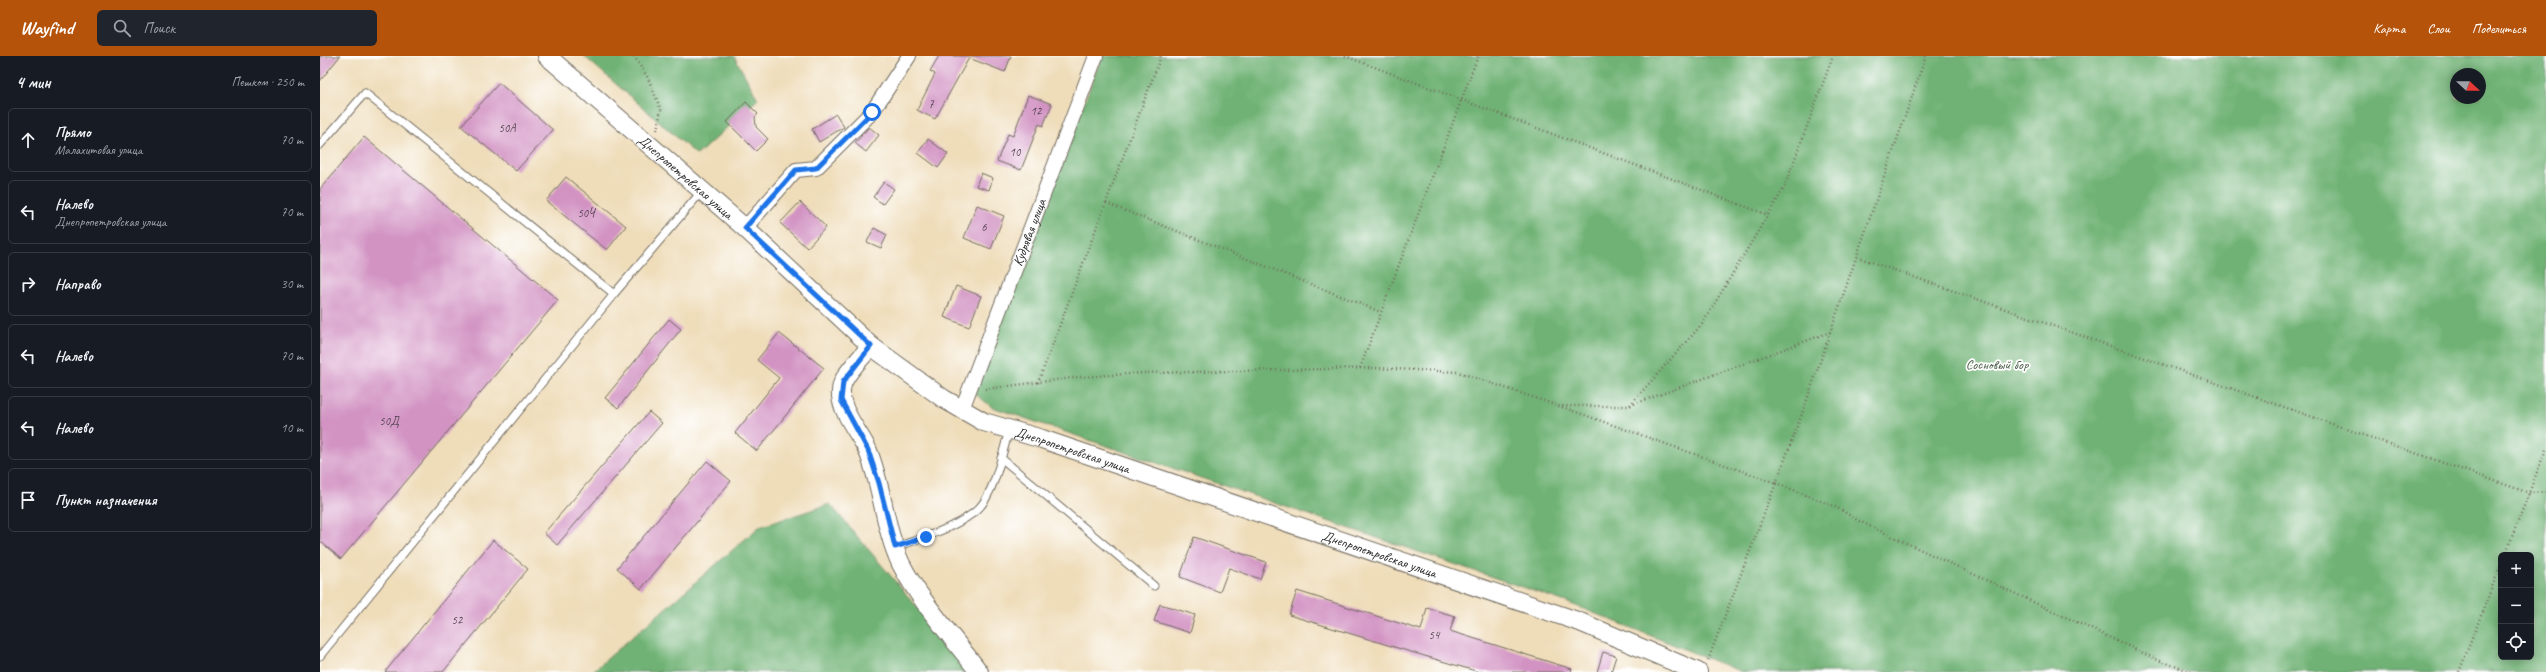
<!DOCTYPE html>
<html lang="ru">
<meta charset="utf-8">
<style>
:root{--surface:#171b24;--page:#20242c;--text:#f1f3f6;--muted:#9ea1a6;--line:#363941;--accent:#b45309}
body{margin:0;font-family:Caveat,sans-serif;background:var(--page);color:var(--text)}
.controls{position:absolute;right:12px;bottom:12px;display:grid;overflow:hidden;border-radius:6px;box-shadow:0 2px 10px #0003}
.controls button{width:36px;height:36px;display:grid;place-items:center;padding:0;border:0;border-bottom:1px solid var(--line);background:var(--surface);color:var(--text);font:20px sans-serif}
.compass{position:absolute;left:2130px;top:12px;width:36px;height:36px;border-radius:50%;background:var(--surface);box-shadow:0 2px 10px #0003;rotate:112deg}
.stop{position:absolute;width:12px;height:12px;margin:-9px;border:3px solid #1a73e8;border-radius:50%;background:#fff}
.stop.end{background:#1a73e8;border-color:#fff;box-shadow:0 1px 4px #0008}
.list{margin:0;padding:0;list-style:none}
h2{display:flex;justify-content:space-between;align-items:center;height:52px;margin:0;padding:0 16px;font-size:17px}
h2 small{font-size:13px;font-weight:400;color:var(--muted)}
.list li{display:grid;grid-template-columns:26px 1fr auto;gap:12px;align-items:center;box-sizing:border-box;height:64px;margin:0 8px 8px;padding:0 8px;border:1px solid var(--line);border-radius:6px}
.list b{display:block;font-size:15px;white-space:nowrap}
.list p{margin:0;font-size:13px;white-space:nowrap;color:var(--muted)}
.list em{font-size:13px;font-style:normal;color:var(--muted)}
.icon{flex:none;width:22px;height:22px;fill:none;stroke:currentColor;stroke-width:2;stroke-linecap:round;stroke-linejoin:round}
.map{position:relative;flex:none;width:2226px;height:616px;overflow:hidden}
header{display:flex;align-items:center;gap:24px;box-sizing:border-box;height:56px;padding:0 20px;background:var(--accent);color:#fff}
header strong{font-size:19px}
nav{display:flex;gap:22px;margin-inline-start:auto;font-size:14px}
.search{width:280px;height:36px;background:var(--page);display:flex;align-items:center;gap:10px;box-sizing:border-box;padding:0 14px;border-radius:6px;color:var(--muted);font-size:15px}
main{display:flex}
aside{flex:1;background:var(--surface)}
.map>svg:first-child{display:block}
.forest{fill:#70b275;stroke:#4e6e50;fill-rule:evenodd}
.building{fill:#d293c3}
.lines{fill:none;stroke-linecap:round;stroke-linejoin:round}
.service-casing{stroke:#70695d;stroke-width:9}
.minor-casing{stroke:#70695d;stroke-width:16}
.tertiary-casing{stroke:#70695d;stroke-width:20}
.path{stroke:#70695d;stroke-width:2.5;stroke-dasharray:1 3;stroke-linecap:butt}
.service{stroke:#fff;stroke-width:7}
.minor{stroke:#fff;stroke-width:14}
.tertiary{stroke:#fff;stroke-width:18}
.route{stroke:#1a73e8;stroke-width:5}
.labels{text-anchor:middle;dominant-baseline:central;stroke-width:3.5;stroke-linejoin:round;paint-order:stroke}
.number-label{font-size:12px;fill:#554551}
.street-label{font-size:14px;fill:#2b2b2b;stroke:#fff}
.park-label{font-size:14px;fill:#485d47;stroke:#fff}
</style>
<header>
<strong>Wayfind</strong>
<div class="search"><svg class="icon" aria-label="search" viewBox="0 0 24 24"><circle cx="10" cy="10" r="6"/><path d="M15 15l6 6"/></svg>Поиск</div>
<nav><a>Карта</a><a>Слои</a><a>Поделиться</a></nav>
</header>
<main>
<aside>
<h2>4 мин<small>Пешком · 250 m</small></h2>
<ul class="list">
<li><svg class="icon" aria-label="ahead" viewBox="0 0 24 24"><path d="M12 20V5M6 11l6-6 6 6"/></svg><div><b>Прямо</b><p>Малахитовая улица</p></div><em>70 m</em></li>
<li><svg class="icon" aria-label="left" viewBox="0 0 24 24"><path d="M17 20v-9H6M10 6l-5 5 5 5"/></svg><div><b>Налево</b><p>Днепропетровская улица</p></div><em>70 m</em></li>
<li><svg class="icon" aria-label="right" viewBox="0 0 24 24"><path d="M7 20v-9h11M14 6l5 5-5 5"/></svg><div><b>Направо</b></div><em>30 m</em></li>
<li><svg class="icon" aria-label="left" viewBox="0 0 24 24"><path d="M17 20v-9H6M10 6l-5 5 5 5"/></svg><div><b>Налево</b></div><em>70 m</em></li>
<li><svg class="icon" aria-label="left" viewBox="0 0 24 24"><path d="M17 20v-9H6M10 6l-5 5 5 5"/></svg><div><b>Налево</b></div><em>10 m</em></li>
<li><svg class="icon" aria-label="arrive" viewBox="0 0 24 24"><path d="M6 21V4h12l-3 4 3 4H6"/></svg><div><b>Пункт назначения</b></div></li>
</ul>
</aside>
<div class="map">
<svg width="2226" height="616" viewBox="0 0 2226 616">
<rect width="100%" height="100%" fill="#fff"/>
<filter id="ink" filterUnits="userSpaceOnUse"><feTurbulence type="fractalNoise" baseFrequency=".025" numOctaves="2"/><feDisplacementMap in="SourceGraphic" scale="8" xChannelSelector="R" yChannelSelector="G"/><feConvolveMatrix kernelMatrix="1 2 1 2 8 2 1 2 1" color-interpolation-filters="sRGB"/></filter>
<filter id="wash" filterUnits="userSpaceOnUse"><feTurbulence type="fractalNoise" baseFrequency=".012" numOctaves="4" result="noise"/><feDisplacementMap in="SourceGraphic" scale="16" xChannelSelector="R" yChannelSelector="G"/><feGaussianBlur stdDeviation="0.9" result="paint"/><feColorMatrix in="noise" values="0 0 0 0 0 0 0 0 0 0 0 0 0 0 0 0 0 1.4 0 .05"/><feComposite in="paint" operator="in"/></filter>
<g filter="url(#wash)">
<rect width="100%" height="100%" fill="#efddba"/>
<g class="forest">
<polygon points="264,0 414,0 438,43 377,99"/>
<path d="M782 0H2226V616H1422L1246 546 672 351 654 337ZM2136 18H2160V42H2136ZM2181 499H2211V601H2181Z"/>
<polygon points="510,448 652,616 272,616 439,471"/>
</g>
<g id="blocks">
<g class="building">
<polygon points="0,0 20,0 0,25"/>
<polygon points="619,0 691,0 685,16 649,2 615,63 597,54 615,18 610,15"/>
<polygon points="179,27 233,74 196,115 141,70"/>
<polygon points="708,39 732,48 723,70 719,68 701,114 677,105 688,78 693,80"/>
<polygon points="426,46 438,58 435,61 436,71 448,83 436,95 407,66"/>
<polygon points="516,58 524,71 499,86 492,73"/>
<polygon points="549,71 559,79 546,96 535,87"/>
<polygon points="44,81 238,244 21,503 0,485 0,133"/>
<polygon points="608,83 628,98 618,112 598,97"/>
<polygon points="661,117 673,122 669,134 656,130"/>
<polygon points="246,121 306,170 287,194 226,145"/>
<polygon points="564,126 574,133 563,148 553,141"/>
<polygon points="480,146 506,171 487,192 460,167"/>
<polygon points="657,149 684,160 671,193 644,182"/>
<polygon points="554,172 567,179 561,192 547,186"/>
<polygon points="636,230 661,240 649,271 624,261"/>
<polygon points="349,263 361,273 298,352 285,342"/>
<polygon points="459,277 504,312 437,395 415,377 459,322 437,304"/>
<polygon points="329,356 342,367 237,489 224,477"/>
<polygon points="387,405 411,425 321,533 297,512"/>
<polygon points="874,481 946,506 940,523 909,512 900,536 860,521"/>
<polygon points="173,484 208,513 123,616 65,616"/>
<polygon points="977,535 1101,574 1107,552 1135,560 1130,575 1252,613 1251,616 1159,616 1081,593 969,559"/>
<polygon points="840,548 875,559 870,577 834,565"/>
<polygon points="1283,596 1296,600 1291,616 1277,616"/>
</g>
</g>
</g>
<g filter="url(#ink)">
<use href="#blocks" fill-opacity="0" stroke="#70695d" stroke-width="1"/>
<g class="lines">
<g class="service-casing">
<g id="service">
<polyline points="0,89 45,37 294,238 382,135"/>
<polyline points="681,402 834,530"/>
<path d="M575 491C598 484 640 470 658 453 674 438 683 395 689 374"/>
<polyline points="0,600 294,238"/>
</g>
</g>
<g class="minor-casing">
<g id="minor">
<polyline points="425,172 476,114 496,112 552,56 589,0"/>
<path id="s1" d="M642 353 776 0"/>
</g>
</g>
<g class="tertiary-casing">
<g id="tertiary">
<path id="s2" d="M227 0 425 172 551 290 624 343 664 366 722 383 1260 566 1378 616"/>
<path d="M551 290C542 301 528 314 523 326 513 349 540 376 548 395 563 432 564 472 581 508 601 547 633 581 659 616"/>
</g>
</g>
<g class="path">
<polyline points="314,0 328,22 341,54 337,74"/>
<polyline points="1025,0 1448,159"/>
<polyline points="1606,0 1483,355 1456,427 1516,451 1539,465 1838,604 1871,616"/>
<polyline points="786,147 1061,256"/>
<polyline points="1537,201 2209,437 2226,436"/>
<polyline points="1040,312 1158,0"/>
<polyline points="718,327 841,0"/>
<polyline points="665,333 760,321 825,317 1054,312 1138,316 1239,350 1309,350 1510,276"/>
<polyline points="1310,349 1383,267 1464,132 1513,0"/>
<polyline points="1242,351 1456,427 1388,604"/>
<polyline points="2185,499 2226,393"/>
<polyline points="2139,616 2181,508"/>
</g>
<use href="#service" class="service"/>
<use href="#minor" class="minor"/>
<use href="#tertiary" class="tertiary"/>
</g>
</g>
<g class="lines" filter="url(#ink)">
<polyline class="route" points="552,56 496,112 476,114 425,172 551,290 523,326 521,344 548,394 559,427 575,491 606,481"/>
</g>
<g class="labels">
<g class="number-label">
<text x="611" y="48">7</text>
<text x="716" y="55">12</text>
<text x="187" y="72">50А</text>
<text x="695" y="96">10</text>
<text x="266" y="157">50Ч</text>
<text x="664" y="171">6</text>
<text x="69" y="365">50Д</text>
<text x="137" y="564">52</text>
<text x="1114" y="579">54</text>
</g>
<g class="street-label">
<text stroke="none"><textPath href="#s2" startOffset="184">Днепропетровская улица</textPath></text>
<text stroke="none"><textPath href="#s1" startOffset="189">Кудрявая улица</textPath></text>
<text stroke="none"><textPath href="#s2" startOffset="664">Днепропетровская улица</textPath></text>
<text stroke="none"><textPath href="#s2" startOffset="988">Днепропетровская улица</textPath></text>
</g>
<g class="park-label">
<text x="1677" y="308">Сосновый бор</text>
</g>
</g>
</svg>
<div class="controls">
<button>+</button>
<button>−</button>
<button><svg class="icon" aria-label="locate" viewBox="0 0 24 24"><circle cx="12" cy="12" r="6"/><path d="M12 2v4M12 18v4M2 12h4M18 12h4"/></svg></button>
</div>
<svg class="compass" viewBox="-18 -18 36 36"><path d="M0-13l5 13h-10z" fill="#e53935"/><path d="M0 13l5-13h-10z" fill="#9ea1a6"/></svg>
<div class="stop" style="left:552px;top:56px"></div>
<div class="stop end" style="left:606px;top:481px"></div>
</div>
</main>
